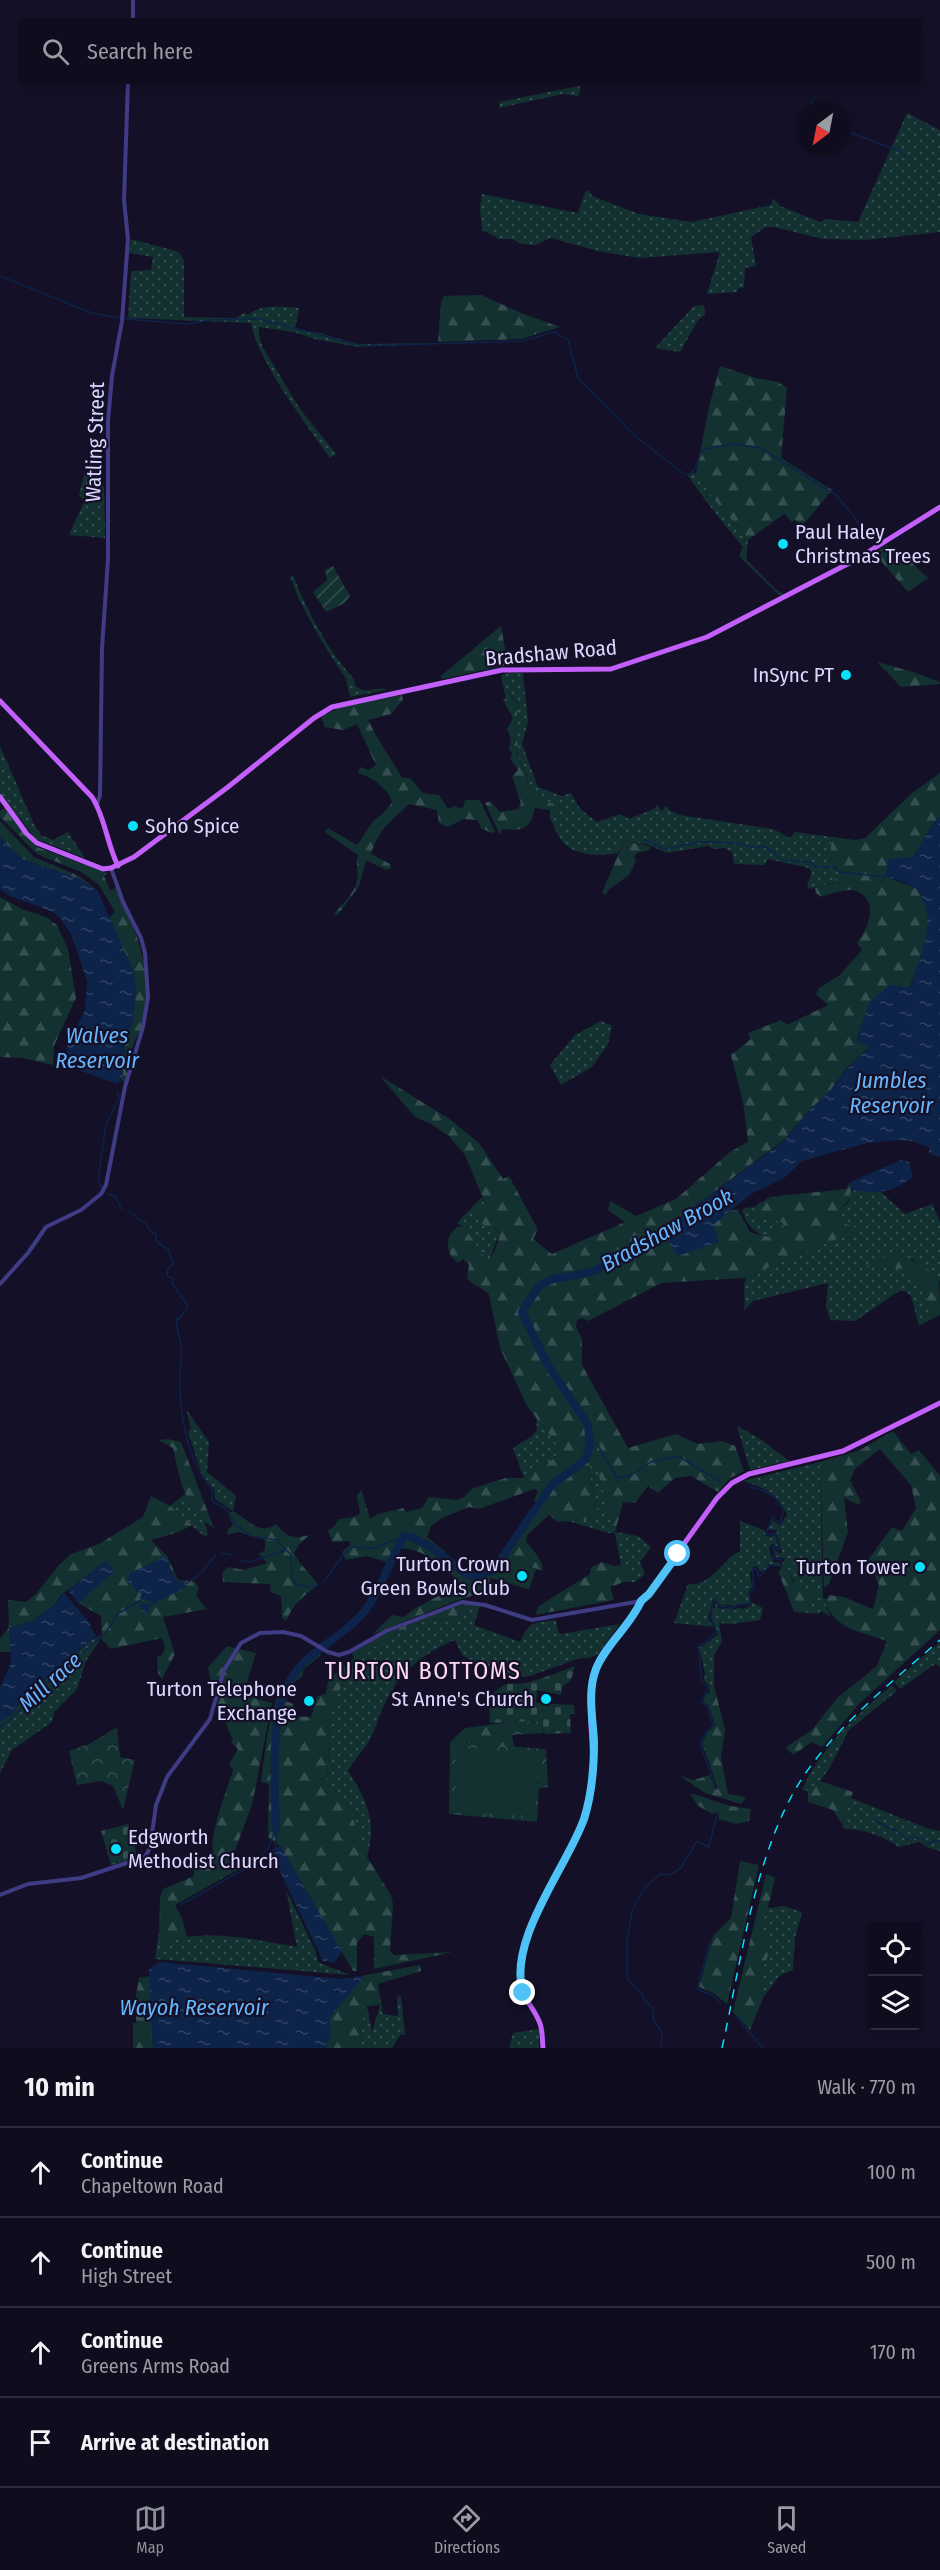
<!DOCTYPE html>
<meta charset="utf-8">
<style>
:root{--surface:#0f0c1d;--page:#181526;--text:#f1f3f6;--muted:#9b9ba4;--line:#2f2c3b;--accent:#8c9099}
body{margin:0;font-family:"Fira Sans Condensed",sans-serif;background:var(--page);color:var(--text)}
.controls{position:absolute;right:18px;bottom:18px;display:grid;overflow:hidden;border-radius:6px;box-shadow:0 3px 9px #0003}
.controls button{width:54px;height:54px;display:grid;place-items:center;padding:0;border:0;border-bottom:2px solid var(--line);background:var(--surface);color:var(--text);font:30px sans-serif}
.compass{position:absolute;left:796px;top:102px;width:54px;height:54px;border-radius:50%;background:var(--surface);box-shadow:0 3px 9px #0003;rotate:212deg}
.stop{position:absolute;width:18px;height:18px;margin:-14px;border:4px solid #4fc3f7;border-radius:50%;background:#fff}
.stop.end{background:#4fc3f7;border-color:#fff;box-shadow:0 2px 6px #0008}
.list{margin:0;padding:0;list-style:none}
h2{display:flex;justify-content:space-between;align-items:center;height:78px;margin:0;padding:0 24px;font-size:26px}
h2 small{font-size:20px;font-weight:400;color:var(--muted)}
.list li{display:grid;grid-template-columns:39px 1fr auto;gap:18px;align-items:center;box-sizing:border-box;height:90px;padding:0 24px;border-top:2px solid var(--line)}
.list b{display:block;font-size:22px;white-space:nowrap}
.list p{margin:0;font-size:20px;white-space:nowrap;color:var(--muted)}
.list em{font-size:20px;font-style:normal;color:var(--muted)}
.icon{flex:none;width:33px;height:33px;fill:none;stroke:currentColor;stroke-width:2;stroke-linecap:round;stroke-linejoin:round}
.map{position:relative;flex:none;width:940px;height:2048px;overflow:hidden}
.search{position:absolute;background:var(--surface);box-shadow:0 3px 9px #0003;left:18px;right:18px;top:18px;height:66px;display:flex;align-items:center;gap:15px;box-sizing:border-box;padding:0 21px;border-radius:6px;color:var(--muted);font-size:22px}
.sheet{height:438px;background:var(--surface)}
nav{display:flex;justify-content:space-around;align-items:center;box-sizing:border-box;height:84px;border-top:2px solid var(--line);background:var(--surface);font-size:16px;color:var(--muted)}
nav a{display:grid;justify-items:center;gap:3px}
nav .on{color:var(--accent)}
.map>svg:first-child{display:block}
.grass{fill:url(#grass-dots)}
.forest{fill:url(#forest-firs)}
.cemetery{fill:url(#cemetery-stones)}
.park{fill:url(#park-crowns)}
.garden{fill:url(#garden-furrows)}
.pitch{fill:#133130}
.water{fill:url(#water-ripples)}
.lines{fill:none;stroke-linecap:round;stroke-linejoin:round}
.stream{stroke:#0d2349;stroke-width:1.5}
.river{stroke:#0d2349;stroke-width:8}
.minor{stroke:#3f3c85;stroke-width:4}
.major{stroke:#c360fc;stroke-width:5}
.rail{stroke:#07e1fa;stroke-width:1.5;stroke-dasharray:9 8;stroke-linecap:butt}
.route{stroke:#4fc3f7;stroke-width:8}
.poi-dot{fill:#07e1fa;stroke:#141027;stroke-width:2}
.labels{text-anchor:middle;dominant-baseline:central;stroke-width:4.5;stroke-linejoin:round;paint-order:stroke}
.street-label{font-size:21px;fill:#dbd7fe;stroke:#141027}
.poi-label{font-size:21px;fill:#dbd7fe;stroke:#141027;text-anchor:end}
.water-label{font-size:22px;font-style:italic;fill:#67b6fc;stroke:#141027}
.quarter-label{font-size:24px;letter-spacing:1.5px;fill:#fed9f0;stroke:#141027}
</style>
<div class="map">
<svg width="940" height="2048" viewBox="0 0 940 2048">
<defs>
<pattern id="grass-dots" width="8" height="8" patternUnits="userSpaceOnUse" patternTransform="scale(1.5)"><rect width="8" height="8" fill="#133130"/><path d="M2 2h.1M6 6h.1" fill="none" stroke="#354e4f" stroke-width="1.8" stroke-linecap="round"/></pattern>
<pattern id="forest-firs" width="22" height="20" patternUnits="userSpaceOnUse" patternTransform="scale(1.5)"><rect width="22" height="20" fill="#133130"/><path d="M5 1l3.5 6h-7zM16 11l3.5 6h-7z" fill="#354e4f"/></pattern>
<pattern id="cemetery-stones" width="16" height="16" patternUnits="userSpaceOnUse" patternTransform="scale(1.5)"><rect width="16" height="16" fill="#133130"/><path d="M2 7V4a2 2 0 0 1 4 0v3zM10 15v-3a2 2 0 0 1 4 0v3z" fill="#354e4f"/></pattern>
<pattern id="park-crowns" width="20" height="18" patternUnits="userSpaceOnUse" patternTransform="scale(1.5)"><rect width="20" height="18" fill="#133130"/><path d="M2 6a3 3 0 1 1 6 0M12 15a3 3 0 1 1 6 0" fill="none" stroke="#354e4f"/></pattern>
<pattern id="garden-furrows" width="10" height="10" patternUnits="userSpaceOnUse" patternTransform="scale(1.5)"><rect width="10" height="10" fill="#133130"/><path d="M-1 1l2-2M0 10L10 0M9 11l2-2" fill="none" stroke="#354e4f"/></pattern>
<pattern id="water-ripples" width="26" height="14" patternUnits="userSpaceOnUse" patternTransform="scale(1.5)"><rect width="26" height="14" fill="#0d2349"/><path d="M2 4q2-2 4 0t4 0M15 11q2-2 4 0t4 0" fill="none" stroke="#304264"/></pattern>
</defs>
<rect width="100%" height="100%" fill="#141027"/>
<g class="grass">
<polygon points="578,86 581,88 578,96 563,94 499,108 500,102"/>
<polygon points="907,113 940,130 940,232 865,240 823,239 774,227 766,227 751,237 756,266 745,268 744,287 738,289 737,292 707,294 720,252 639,258 598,251 551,238 535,245 522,244 512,239 499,239 482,230 480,207 482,194 578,213 585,192 589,190 592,196 639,214 692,222 771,205 773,198 780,206 820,222 825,219 858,222"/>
<path d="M131 239 179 252 184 260V317L236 318 244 313 248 315C262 303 281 307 299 308L295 329 315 332 359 344 438 343 358 347 315 339 294 332 259 327V335L262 346 300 409 336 454 330 458C306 424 258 362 251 323L128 318 131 271 151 270 153 257 129 253Z"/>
<polygon points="704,305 705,315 698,320 680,352 655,348 694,306"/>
<path d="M696 473 711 495 748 540 746 559 775 589 784 594 780 596 739 556 743 547C725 525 704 500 687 474Z"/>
<polygon points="84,474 95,478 104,487 105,538 69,535 85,500 79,496"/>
<path d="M293 575C308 613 327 649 354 679L355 686C369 696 375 685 387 690L350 697 346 679 319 637 298 597 290 576Z"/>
<path d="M510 673H523L528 722 522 744 538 787 562 796 571 793 580 809 597 822 620 814 629 819 654 809 657 805 662 811 666 806 671 811 680 815 773 829 790 838 795 832 832 837 830 858 839 872 834 883 809 889 807 885 812 873 809 868 768 859 764 865 734 864 732 852 725 848 714 849 708 846 667 853 647 844 624 841 618 853C600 856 571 857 560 838 555 831 553 823 549 816L556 807 553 803H544L539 793 530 790 526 780 528 778 516 752 518 747 515 736 518 703 503 686 501 675Z"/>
<polygon points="0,746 34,824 41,835 53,840 68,832 85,858 36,839 0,794"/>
<polygon points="601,1021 612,1026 608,1044 592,1067 561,1085 550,1065 575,1035"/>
<path d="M852 1190 881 1192 905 1214 932 1204 940 1222V1282L936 1276 912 1259 870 1267C916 1262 923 1278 932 1319L919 1326 911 1296 905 1291H899L855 1321 830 1320 826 1306 828 1283 753 1301 744 1311C746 1300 742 1288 746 1278H743L860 1229 838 1222 841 1209 848 1203Z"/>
<polygon points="482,1197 493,1226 499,1234 488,1264 465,1228 457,1223"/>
<path d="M770 1197 757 1216 783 1222 784 1227 768 1237C753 1233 747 1225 742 1211L744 1208 754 1207Z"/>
<polygon points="186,1409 209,1442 207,1472 236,1496 233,1511 215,1499 214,1489 202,1475 188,1432 191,1428"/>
<polygon points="536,1416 559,1447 555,1458 524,1478 513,1448 532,1436 537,1430"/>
<polygon points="737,1426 762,1440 789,1461 750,1470"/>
<path d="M820 1462 823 1598 826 1599 824 1602 831 1617 821 1611 819 1614 794 1612 810 1610 787 1569 780 1571 785 1558 775 1557 774 1549 780 1554 782 1552 776 1530H768L773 1520 780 1526 787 1514C776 1491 766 1489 743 1481Z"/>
<polygon points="596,1464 615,1532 638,1536 651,1547 640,1562 645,1574 635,1582 624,1582 628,1575 621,1565 615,1533 609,1533 568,1521 599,1518 588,1467"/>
<polygon points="185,1494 205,1523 208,1534 205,1537 170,1506"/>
<path d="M740 1521 764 1530 766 1536 772 1537 775 1534 778 1547 772 1544 769 1549 773 1562 781 1563 779 1566 769 1564 767 1569 760 1572 757 1566 753 1567 750 1574 752 1587 748 1593 750 1603 737 1604 735 1607 728 1604 722 1606 713 1598 708 1620 714 1627 674 1623 688 1584C711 1588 723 1558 740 1551Z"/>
<polygon points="715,1602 720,1609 729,1608 734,1610 739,1607 742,1609 752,1605 751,1602 763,1608 760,1620 732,1624 719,1623 722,1641 714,1655 714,1686 709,1687 704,1680 705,1673 699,1647 703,1646 718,1634 712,1620 711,1610 715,1607"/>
<path d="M466 1604 480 1606 474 1625 520 1642C531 1619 532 1624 556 1620L558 1632 561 1634 620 1624 597 1655 589 1658H580L530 1676 510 1678 486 1667 485 1669 462 1655 455 1640C425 1652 399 1672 385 1703 379 1714 377 1726 371 1737 365 1750 355 1758 348 1771 367 1800 377 1822 367 1857L349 1808 327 1781C329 1759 328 1734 332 1712 342 1663 403 1612 454 1620Z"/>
<polygon points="102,1637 86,1661 77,1689 54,1712 52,1722 12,1750 0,1773 0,1722 11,1715 27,1694 93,1639"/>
<polygon points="940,1642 940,1667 935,1664 900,1689 894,1682"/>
<path d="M892 1685 897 1691 849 1730 829 1769 820 1781 808 1791 802 1790C821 1747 857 1715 892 1685Z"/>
<path d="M851 1798 929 1829 940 1831V1851L926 1847 920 1842 899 1847C883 1836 864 1829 845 1829L842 1824Z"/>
<path d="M286 1890 316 1952 318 1962 350 1975 155 1959 160 1923 159 1943C203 1928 253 1939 297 1947Z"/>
<polygon points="784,1906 802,1912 795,1938 793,1970 779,1976 763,1998 760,1975 770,1951 760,1928 768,1908"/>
<polygon points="401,1996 405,2035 400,2035 392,2048 361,2048 363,2007 367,2006 372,2032 380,2005 370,2006 369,1998 380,1997 383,2014 398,2016 397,1997"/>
<polygon points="539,2029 539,2048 509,2048 513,2033"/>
</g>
<g class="forest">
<polygon points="481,295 521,313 560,327 521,339 438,342 441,302 444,296"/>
<polygon points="720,366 756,378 778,382 787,388 781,458 832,490 802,526 795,520 792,522 784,514 748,540 711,495 696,473 709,407"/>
<polygon points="887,545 891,549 894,546 928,578 908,592 874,553"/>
<polygon points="501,626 508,665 442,679 441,676"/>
<polygon points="877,662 913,672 940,682 940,684 901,687"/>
<path d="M503 686 518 704 515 736 519 747 516 752 528 779 526 781 530 790 539 793 544 803H553L556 808 550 815V810L535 808C530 830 523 831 502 829L500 835 485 803 490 801 500 812 518 809 521 803 512 776 518 770 510 758 512 753 509 749 511 738 507 729 513 718 503 700 506 699Z"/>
<path d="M402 695 403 700 391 714 368 720C378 741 391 758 402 778H410L423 793 439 795 448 809 454 806 463 809 465 800H480L495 832 491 833 481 828 477 820 463 819 448 827 439 823 437 810 409 804C389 824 380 827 371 854L390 864 391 868 386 870 366 860 359 886 337 916 334 914C341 905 355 893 357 881 359 872 355 864 358 855L325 832 328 828 357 845C363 838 366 831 371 824 378 816 385 813 392 802 388 788 373 778 358 773L360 767 369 770 376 765 357 724 343 730 325 727 321 717 340 707Z"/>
<path d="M940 773V817L932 825 913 857 885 877 916 888 928 908 929 937 909 988 870 1046 846 1069 827 1095 810 1109 784 1140 661 1231 714 1224 729 1210H738L750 1232 768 1237 784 1227 782 1222 757 1216 770 1197 846 1189 850 1182C853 1194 849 1201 841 1209L839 1222 861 1229 743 1278 661 1283 588 1321 582 1318 577 1320 576 1327 582 1339V1365L628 1448 676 1434 698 1444 722 1441 735 1446 744 1471 730 1478 718 1492 691 1476 675 1478 658 1493 648 1486 635 1503 623 1502 615 1532 596 1465 588 1467 599 1519 557 1522 549 1515 527 1535 526 1542C533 1550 543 1560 543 1571L516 1562 508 1583 491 1578 486 1591 453 1602 373 1634 392 1615 403 1617 407 1615 414 1609 444 1593 459 1582 450 1573 453 1569 470 1580 494 1573 539 1507 534 1501 538 1491 534 1489 479 1509 469 1507 442 1518 431 1526 427 1537 446 1552 436 1563C423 1552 411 1547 394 1549L387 1562 366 1556 346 1560 342 1552 350 1545V1541L332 1542 328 1530 333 1528 339 1519 354 1517 360 1513 357 1497 361 1489 370 1519 378 1514 403 1508 406 1512 422 1508 429 1497 456 1500 464 1497 473 1488 506 1478H524L555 1458 559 1447 527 1406 500 1348 489 1295C483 1287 473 1286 467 1278L469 1265 463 1259 459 1263C444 1255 444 1234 459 1226L465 1228 488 1263C493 1252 506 1235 493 1226L488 1229 474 1215 476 1208 485 1203 465 1155 449 1136 431 1124 415 1117 380 1076 451 1120 479 1143 503 1179 509 1176 538 1230 533 1239 552 1254 625 1222 608 1210 610 1201 636 1216 676 1199 730 1152 748 1142 743 1102 731 1055 751 1039 748 1033 781 1020 787 1025 828 1005 816 994 819 988 840 975 862 950 857 943C866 930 878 909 863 895 859 892 856 890 850 890 841 890 830 894 821 897L816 893 815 888 834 883 839 872 830 858 832 837 855 840 865 838 912 793Z"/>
<path d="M4 808 37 847 107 873 104 876 110 890 116 888C137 932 156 976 142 1026 140 1032 136 1037 134 1043 130 1056 128 1070 125 1084L122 1080 126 1036 132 1026 134 972 109 918 115 912 99 885 81 872 37 854 0 817V811Z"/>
<polygon points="0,821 34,857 79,876 97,890 77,878 22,859 0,837"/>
<polygon points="624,841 651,846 649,850 637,853 634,857 636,861 629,875 608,890 606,895 602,893"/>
<polygon points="0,897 22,909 46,917 57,925 68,949 76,998 54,1046 53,1065 22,1058 0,1057"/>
<path d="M894 1253C906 1257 934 1269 939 1281 940 1289 940 1305 940 1315L932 1319C921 1271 915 1265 866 1267L874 1261Z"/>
<path d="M893 1431 911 1454 919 1450 940 1476V1630L859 1704 822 1747 812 1742 793 1755 786 1747 812 1730 837 1698 877 1666 887 1641C860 1631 838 1631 824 1602L829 1595 844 1597 873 1609 879 1585 868 1560 892 1527 902 1531 916 1508 911 1485 880 1449 855 1469 850 1480 861 1502 859 1505 844 1498 848 1532 829 1584 824 1588 820 1462 860 1450Z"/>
<path d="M168 1439 181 1442 214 1528C186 1512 179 1478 173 1448L158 1440Z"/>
<polygon points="151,1496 170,1506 192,1525 179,1532 151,1540 167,1556 178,1580 194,1581 199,1588 196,1596 207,1609 163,1617 175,1654 162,1679 158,1673 157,1657 162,1655 165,1648 162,1638 111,1649 102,1640 101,1616 78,1603 114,1571 106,1561 61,1595 53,1606 33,1621 9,1628 11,1652 0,1652 0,1638 9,1628 8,1600 26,1602 36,1594 59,1565 71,1554 99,1544 143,1517"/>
<path d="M233 1511C247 1518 258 1537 276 1524 288 1538 293 1539 310 1535L300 1543 294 1553C300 1566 311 1573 318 1585 304 1595 292 1606 286 1621L282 1618 281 1596 271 1592 270 1584 223 1582 222 1573 228 1567 244 1570 267 1563 259 1554 265 1550V1540L238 1532 227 1535 228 1529 233 1525 228 1514Z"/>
<polygon points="602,1562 615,1566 621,1565 628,1575 624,1582 610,1587 614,1600 535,1615 539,1606 590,1574 591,1567"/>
<polygon points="787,1569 793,1582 814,1592 810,1610 794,1612 778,1571"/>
<path d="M466 1604 454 1620C403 1612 342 1663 332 1712 328 1734 329 1759 327 1781L349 1808 367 1857 391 1895 393 1905 390 1951 394 1955 453 1952 374 1969V1937L364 1934 357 1943V1971H353L280 1846 268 1837 269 1784 261 1782C268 1730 270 1682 315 1648L321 1655 303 1670V1675L293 1684 285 1701 294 1704 291 1716 311 1717 317 1696 326 1694 328 1680 354 1658 352 1653 384 1634 454 1606Z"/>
<path d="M227 1646 256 1653 243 1695 272 1703 252 1805 235 1850 239 1869 175 1905 182 1918 187 1937 176 1938 162 1946 159 1943 160 1897 163 1889 194 1876V1869L214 1856C207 1839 227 1790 233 1770L229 1764 238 1749 231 1742 233 1739C226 1728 227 1720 217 1709L219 1698 213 1695 208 1667Z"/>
<polygon points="714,1686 725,1730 721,1758 728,1794 746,1797 741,1804 705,1793 680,1776 694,1780 710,1775 715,1789 718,1789 702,1743 708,1731 715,1726 709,1706 703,1702 705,1695 710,1692 709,1687"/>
<polygon points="510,1722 514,1747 450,1742 465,1728"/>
<polygon points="820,1781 853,1792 842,1824 833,1810 808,1802 808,1791"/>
<polygon points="690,1793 730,1806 751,1809 749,1821 736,1824 719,1819 718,1812 712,1814 697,1805"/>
<polygon points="740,1861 759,1865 727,2004 713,1993 699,1987 713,1936 731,1918"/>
<polygon points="766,1874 775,1878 768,1908 760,1928 770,1951 760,1975 763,1998 750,2030 733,2012"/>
<polygon points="420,1965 421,1971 378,1984 380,1997 369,1998 370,2006 363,2007 361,2048 326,2048 330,2035 330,2017 362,1978 361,1976"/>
<polygon points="150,1976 153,2048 133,2048 133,2023 136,2023 136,1995 139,1978"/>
</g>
<g class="cemetery">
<path d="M575 1666 571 1680 563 1686 561 1695 537 1690 536 1703 574 1705 575 1714H570L571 1733 545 1734 541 1721 490 1723 489 1698C510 1676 509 1688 533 1681 547 1677 561 1671 575 1666Z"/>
<polygon points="128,1824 138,1858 111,1865 101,1831"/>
</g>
<g class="park">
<polygon points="541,1721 544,1733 511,1735 510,1722"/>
<polygon points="117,1727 120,1757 135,1760 123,1810 113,1786 102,1781 77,1785 69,1751 89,1744"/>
<polygon points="450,1742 546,1749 548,1787 539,1788 537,1822 449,1814"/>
</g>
<polygon class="garden" points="333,566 350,596 345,603 326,612 313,592 327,580 325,570"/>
<g class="pitch">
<polygon points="516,1562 536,1569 529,1590 508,1583"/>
<polygon points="457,1748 495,1749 492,1814 455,1812"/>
<polygon points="498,1750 538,1751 535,1816 495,1814"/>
</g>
<g class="water">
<path d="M940 817V1157L929 1153V1147L911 1141 898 1140 867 1143 802 1161 784 1178 751 1194 714 1224 719 1242 678 1256 661 1231 784 1141 810 1109 827 1095 846 1070 869 1047 856 1041 869 1003 890 985 910 988C920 959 940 915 916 889 910 883 894 880 885 877L888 859 913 857 932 825Z"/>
<polygon points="0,837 22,859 77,878 97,890 134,972 136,993 132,1026 126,1036 122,1080 116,1084 73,1068 66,1049 85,1010 87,981 71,934 60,918 53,912 10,896 0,889"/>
<path d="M901 1160 909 1162 913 1177C891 1193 879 1194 852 1190L850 1182Z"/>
<polygon points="165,1557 177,1581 184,1583 186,1587 150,1606 148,1613 142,1611 139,1603 148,1605 154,1602 139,1598 143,1593 136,1591 131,1583 127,1582 130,1573"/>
<polygon points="106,1561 115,1571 78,1603 68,1590"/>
<polygon points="64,1593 88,1621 96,1636 27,1694 11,1715 0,1722 0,1688 11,1663 9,1628 33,1621 53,1606"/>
<polygon points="280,1846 342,1951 334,1963 323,1961 270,1851"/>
<polygon points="160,1962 341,1979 361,1976 363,1978 330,2017 330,2035 326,2048 153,2048 149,1969"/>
</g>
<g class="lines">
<g class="stream">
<polyline points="808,111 815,95"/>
<polyline points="841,129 899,151 905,156"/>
<polyline points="0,276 92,313 119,318"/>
<polyline points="126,319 188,324 212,320 259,319 363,346 522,341 554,332 568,340 578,378 636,437 683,473 689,475 694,470 703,449 735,444 760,448 836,495 873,540"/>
<polyline points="644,840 665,849 700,842 737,843 756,848 762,846 772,851 782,860 811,862 816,867 835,867 839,872 886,877"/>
<polyline points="102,1187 98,1181 106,1124 119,1099 117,1092"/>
<polyline points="107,1194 115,1196 122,1210"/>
<path d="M128 1211 146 1224 152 1233 155 1232 157 1242 168 1249 173 1264 168 1268 167 1276 174 1279 172 1283 187 1305V1309L179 1319H176C176 1329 180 1337 181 1345 183 1353 180 1364 180 1373 179 1411 186 1460 212 1489V1501L227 1509 235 1524 250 1536 277 1540 286 1550"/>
<polyline points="589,1435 599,1447 617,1478 630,1476 651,1462 678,1456 721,1482"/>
<polyline points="222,1553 231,1555"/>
<polyline points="241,1560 249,1562 286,1550 291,1554 292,1578 296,1584 309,1587 317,1585"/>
<polyline points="324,1582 343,1555 351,1547 375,1548 404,1536"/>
<polyline points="186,1584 202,1572 215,1556"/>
<polyline points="95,1637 103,1636 119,1613 143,1599"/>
<polyline points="0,1727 12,1718 32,1696 100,1638"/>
<polyline points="716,1789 700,1743 707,1730 713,1726 708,1707 701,1702 708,1688 702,1682 698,1645 704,1644 717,1631 710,1621 714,1599 721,1607 728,1606 733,1609 737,1605 751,1604 749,1593 753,1589 753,1570 756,1568 759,1577 770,1565 781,1566 782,1558 773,1560 773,1546 780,1550 776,1533 774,1532 772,1535 766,1534 772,1517 780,1523 784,1510 775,1497 765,1491 750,1487"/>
<polyline points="872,1819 898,1832 907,1840 910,1837 923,1839 927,1845 935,1840 940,1841"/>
<polyline points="276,1829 276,1849"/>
<polyline points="180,1905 248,1867 268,1849 274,1833"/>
<polyline points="710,1941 697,1989 712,1995 720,2002"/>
<polyline points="735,2016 763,2048"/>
<polyline points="661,2048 662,2032 654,2021 653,2009 642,1997 643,1994 629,1981 627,1976 627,1941 632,1911 643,1890 660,1874 670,1875 681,1868 697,1841 709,1847 717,1814"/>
</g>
<path class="river" d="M276 1829C275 1783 267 1707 298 1669 316 1647 345 1635 363 1613 381 1591 389 1561 404 1536L411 1537 431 1547 466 1574 475 1576 493 1571 551 1486 585 1460 590 1447 588 1425 547 1364 522 1312 539 1286 553 1279 592 1272 671 1231"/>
<g class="minor">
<polyline points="133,21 133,0"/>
<polyline points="97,805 100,795 102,648 108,559 108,421 112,376 122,321 128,239 124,200 128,81"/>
<polyline points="0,1284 28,1253 46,1227 81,1210 101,1194 106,1185 125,1087 143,1027 148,997 145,953 141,938 123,902 111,868"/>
<polyline points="0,1895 28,1884 81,1878 145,1857 150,1848 156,1805 167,1777 210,1719 224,1670 241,1643 260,1633 283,1632 301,1636 328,1652 339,1655 349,1652 386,1631 462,1602 485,1605 532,1620 641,1601"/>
</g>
<g class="major">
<path d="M0 701 92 797C105 817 107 844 118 866"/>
<polyline points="0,797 27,834 37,843 103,869 111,868 134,857 228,787 314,718 332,707 502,670 611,669 707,637 857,559 940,507"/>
<path d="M543 2048C542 2039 543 2029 539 2021 531 2002 518 1996 520 1971 527 1906 575 1859 590 1798 600 1755 580 1701 599 1662L717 1498 732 1483 749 1474 843 1451 940 1403"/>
</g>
<path class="rail" d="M722 2048C741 1963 755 1847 805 1774 842 1721 892 1682 940 1640"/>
</g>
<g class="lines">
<path class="route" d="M523 1993C507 1940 567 1867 584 1819 592 1794 594 1769 594 1742 593 1719 587 1692 596 1669 606 1644 631 1625 641 1601L649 1594 678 1554"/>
</g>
<g class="poi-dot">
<circle cx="783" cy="544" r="6"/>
<circle cx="846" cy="675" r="6"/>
<circle cx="133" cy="826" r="6"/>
<circle cx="920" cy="1567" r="6"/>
<circle cx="522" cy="1576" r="6"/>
<circle cx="546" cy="1699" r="6"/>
<circle cx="309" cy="1701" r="6"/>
<circle cx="116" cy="1849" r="6"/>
</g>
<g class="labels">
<g class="street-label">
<text transform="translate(95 442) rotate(-88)">Watling Street</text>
<text transform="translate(551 653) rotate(-5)">Bradshaw Road</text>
</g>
<g class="poi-label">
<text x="795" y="532" text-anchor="start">Paul Haley<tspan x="795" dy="24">Christmas Trees</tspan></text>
<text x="834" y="675">InSync PT</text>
<text x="145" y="826" text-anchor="start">Soho Spice</text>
<text x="510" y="1564">Turton Crown<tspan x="510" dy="24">Green Bowls Club</tspan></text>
<text x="908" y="1567">Turton Tower</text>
<text x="297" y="1689">Turton Telephone<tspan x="297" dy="24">Exchange</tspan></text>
<text x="534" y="1699">St Anne's Church</text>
<text x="128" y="1837" text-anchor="start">Edgworth<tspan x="128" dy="24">Methodist Church</tspan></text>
</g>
<g class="water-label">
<text x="97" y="1035">Walves<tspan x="97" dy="25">Reservoir</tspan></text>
<text x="891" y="1080">Jumbles<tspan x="891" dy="25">Reservoir</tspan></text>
<text transform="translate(667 1230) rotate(-29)">Bradshaw Brook</text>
<text transform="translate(50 1682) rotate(-42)">Mill race</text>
<text x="194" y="2007">Wayoh Reservoir</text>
</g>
<g class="quarter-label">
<text x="423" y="1671">TURTON BOTTOMS</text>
</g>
</g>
</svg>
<div class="controls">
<button><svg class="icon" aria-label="locate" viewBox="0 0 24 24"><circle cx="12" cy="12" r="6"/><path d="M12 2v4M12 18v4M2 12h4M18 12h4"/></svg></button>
<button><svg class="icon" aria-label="layers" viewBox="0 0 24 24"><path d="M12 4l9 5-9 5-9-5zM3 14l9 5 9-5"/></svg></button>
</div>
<svg class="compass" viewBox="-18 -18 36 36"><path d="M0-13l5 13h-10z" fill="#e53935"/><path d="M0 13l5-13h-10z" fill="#9b9ba4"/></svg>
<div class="stop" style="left:678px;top:1554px"></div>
<div class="stop end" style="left:523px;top:1993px"></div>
<div class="search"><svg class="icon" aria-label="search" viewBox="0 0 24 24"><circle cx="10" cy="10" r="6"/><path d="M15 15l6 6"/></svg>Search here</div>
</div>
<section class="sheet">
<h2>10 min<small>Walk · 770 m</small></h2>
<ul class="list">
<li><svg class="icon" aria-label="ahead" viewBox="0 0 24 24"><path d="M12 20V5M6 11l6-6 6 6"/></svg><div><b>Continue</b><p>Chapeltown Road</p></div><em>100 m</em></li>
<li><svg class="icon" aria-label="ahead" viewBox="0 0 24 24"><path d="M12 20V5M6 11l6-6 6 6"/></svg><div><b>Continue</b><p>High Street</p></div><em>500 m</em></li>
<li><svg class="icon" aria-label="ahead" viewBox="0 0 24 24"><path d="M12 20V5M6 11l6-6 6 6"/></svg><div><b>Continue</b><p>Greens Arms Road</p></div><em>170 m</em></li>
<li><svg class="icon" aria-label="arrive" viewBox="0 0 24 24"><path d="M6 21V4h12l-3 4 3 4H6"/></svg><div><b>Arrive at destination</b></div></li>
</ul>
</section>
<nav>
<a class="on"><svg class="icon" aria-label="map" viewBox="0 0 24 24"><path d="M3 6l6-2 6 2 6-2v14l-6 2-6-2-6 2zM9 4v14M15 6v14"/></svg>Map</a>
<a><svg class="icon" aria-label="directions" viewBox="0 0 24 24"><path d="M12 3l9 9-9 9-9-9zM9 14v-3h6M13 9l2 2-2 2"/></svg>Directions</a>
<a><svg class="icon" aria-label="saved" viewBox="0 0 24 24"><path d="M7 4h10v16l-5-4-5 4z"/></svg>Saved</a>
</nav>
